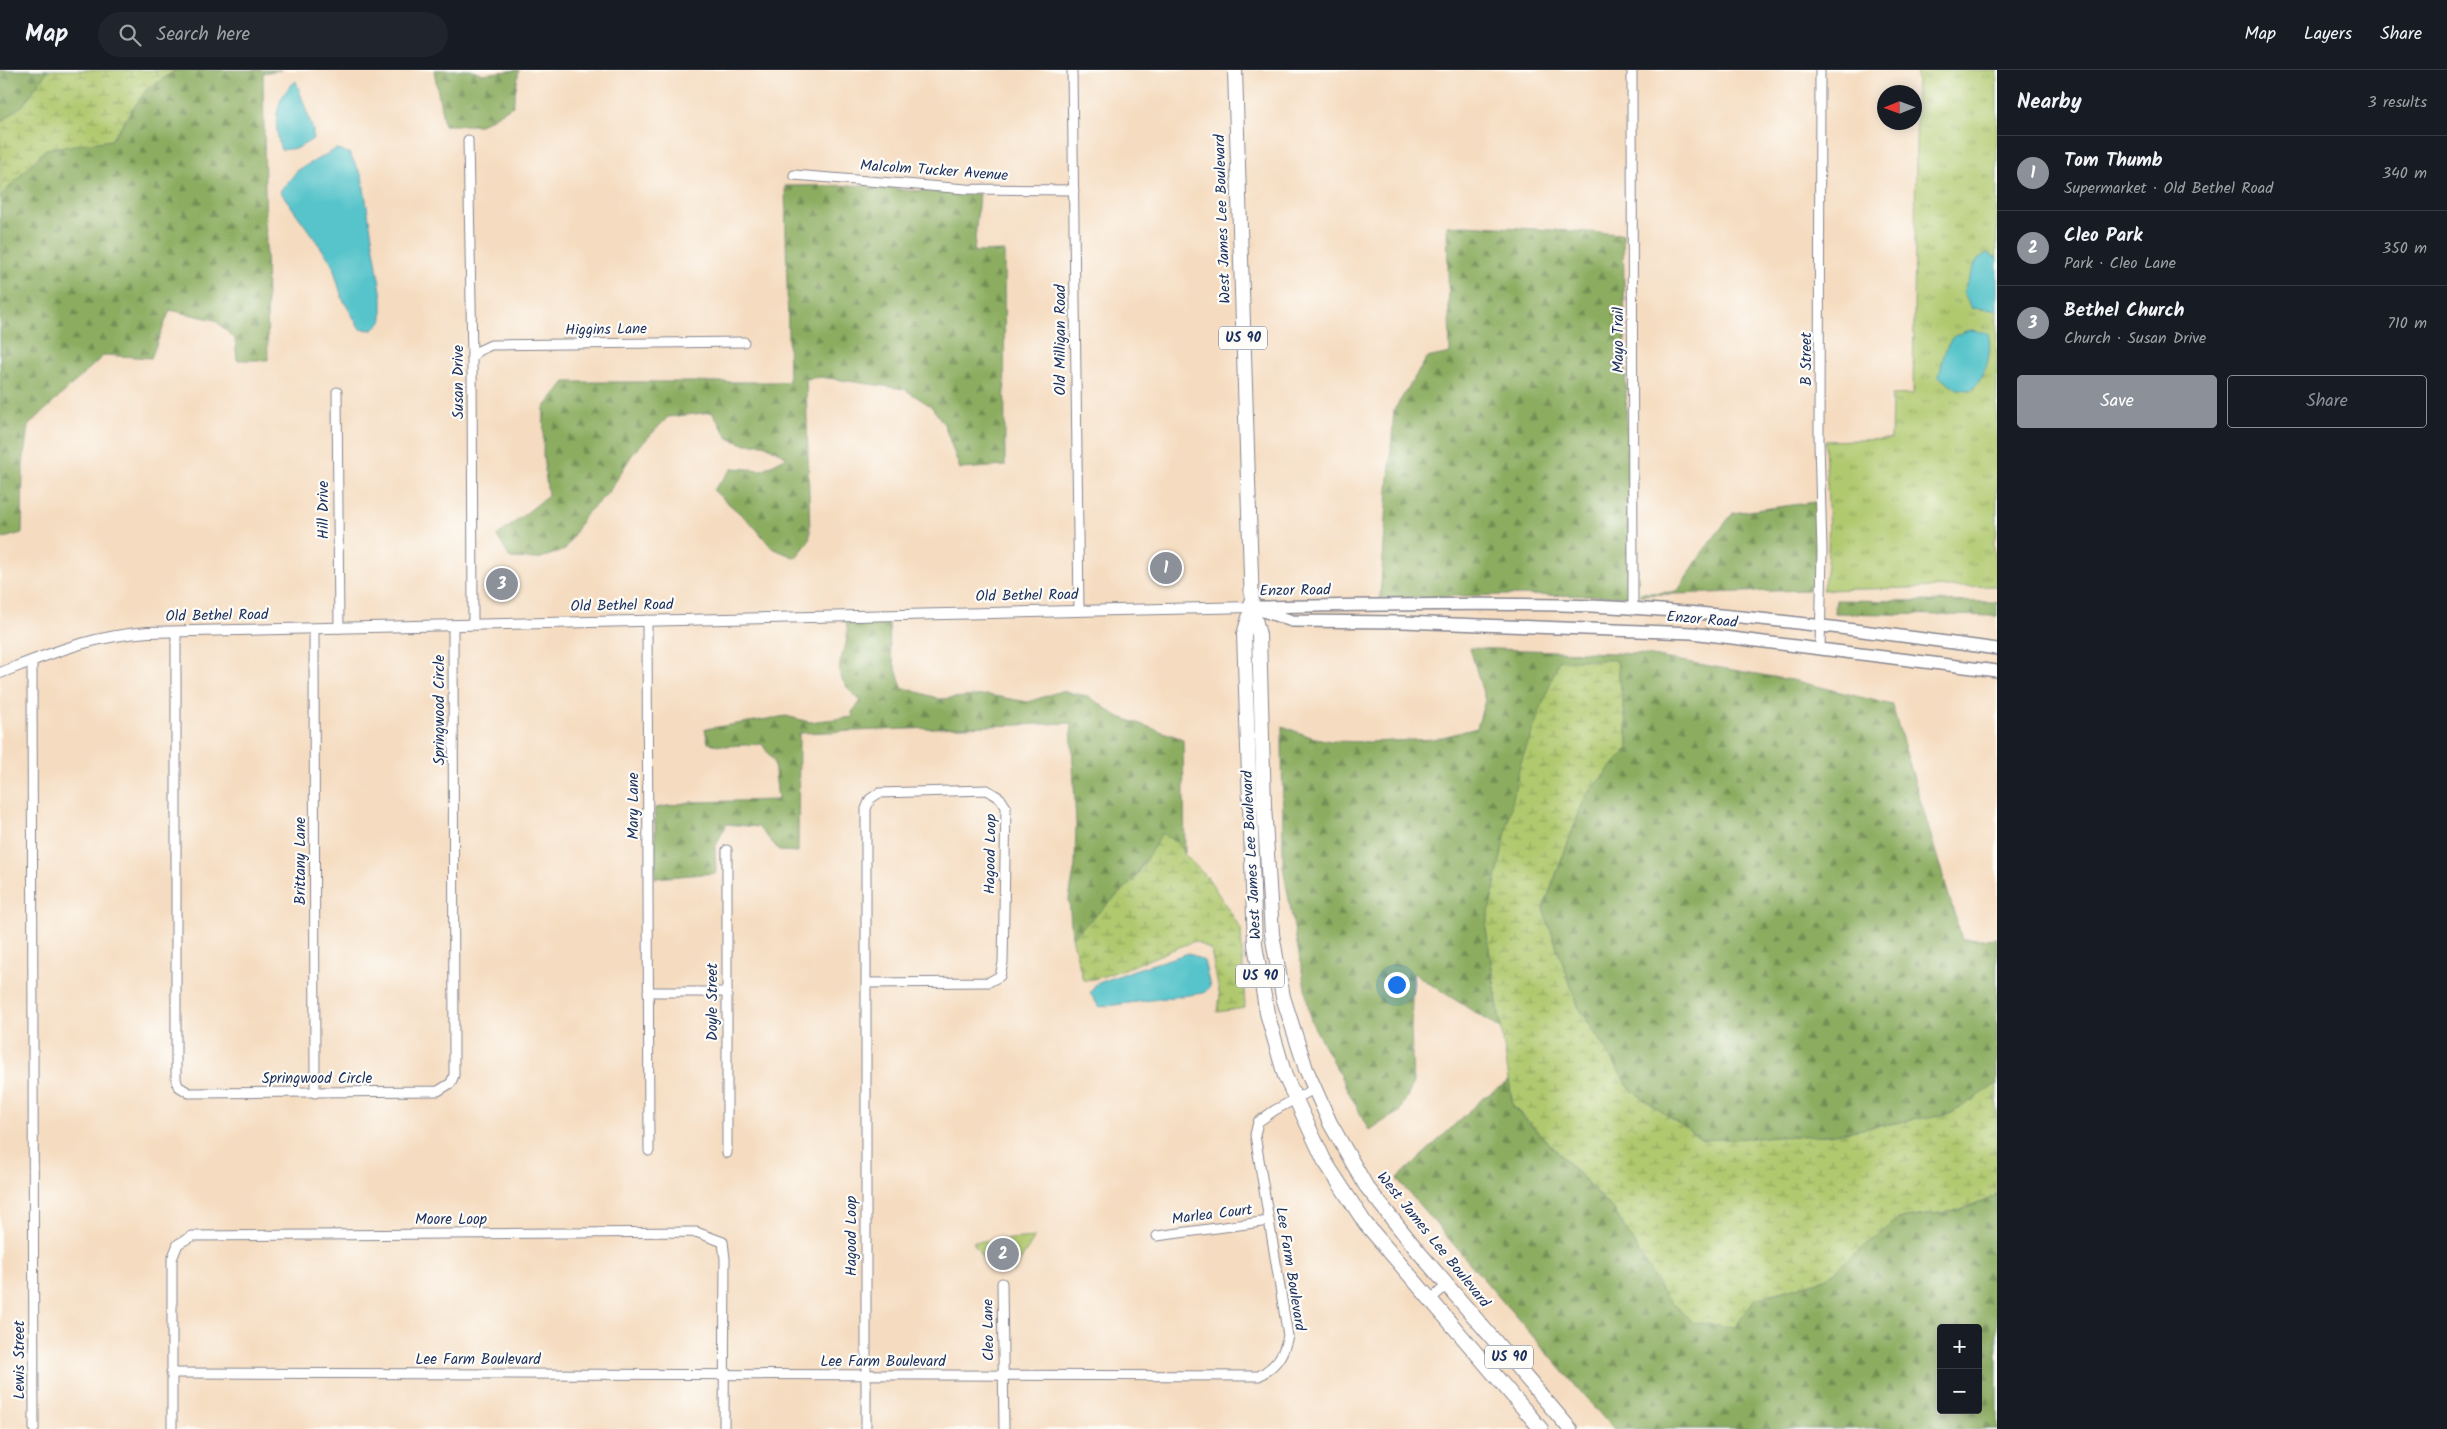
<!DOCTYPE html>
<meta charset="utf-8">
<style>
:root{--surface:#171b24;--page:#20242c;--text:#f1f3f6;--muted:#9ea1a6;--line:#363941;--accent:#8c9099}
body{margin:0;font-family:Kalam,sans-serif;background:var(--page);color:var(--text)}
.controls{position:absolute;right:15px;bottom:15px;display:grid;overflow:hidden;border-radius:5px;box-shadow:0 2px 12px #0003}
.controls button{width:45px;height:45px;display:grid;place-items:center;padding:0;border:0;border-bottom:1px solid var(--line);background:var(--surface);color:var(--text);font:25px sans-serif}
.compass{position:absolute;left:1877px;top:15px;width:45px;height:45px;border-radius:50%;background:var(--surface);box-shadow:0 2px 12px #0003;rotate:269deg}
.you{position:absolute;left:1396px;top:914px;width:18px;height:18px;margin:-12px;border:4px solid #fff;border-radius:50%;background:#1a73e8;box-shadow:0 0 0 8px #1a73e833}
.badge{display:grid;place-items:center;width:32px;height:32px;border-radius:50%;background:var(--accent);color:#fff;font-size:16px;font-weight:700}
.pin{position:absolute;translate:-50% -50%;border:2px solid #fff;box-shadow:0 1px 5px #0006}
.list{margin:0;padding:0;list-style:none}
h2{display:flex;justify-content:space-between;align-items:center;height:65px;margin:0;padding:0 20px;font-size:21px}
h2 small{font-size:16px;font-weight:400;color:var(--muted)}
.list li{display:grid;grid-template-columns:32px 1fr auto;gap:15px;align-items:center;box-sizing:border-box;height:75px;padding:0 20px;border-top:1px solid var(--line)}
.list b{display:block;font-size:19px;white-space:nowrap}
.list p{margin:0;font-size:16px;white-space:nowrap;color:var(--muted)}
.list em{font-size:16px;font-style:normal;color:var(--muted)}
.actions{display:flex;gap:10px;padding:15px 20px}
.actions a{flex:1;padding:11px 0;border:1px solid var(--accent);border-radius:5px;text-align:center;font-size:18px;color:var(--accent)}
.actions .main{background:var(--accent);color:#fff}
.icon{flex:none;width:28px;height:28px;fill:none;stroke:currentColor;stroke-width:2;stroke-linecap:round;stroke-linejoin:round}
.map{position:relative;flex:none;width:1997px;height:1359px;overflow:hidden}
header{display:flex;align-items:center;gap:30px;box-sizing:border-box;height:70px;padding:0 25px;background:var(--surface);border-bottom:1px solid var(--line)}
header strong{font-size:24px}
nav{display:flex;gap:28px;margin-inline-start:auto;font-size:18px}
.search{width:350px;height:45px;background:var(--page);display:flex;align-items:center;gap:12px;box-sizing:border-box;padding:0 18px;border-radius:28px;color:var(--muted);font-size:19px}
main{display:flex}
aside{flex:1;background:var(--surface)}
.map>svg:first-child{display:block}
.grass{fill:url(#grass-tufts);stroke:#667c66}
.forest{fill:url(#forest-firs);stroke:#546e60;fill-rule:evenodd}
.wetland{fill:url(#wetland-marsh);stroke:#667c66}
.green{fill:#b0c96e;stroke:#667c66}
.water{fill:#56c4ca;stroke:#387a94}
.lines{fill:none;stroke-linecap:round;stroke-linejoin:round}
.minor-casing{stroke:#88868f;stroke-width:11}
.tertiary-casing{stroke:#88868f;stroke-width:12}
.secondary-casing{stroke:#88868f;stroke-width:14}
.primary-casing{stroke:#88868f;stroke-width:16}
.minor{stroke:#fff;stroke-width:9}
.tertiary{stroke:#fff;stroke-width:10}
.secondary{stroke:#fff;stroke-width:11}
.primary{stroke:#fff;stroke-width:14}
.labels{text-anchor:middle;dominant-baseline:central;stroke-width:4.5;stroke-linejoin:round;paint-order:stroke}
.shield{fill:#fdfcf7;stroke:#5f6c8c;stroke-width:1}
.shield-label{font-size:14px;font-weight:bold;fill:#1b2f5e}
.street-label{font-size:15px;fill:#1b2f5e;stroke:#fdfcf7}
</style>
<header>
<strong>Map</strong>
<div class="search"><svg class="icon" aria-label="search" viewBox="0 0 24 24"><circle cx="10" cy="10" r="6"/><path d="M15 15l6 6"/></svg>Search here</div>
<nav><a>Map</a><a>Layers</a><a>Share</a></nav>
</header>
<main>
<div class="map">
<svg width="1997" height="1359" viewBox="0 0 1997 1359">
<defs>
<pattern id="grass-tufts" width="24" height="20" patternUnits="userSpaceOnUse" patternTransform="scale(1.25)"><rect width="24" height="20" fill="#b0c96e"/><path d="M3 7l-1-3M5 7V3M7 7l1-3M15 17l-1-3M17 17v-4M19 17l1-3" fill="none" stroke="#8ea45e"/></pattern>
<pattern id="forest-firs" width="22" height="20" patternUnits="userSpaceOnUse" patternTransform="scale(1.25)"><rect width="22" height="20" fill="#8cad61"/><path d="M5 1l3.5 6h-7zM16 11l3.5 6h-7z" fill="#728d53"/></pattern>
<pattern id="wetland-marsh" width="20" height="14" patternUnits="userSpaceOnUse" patternTransform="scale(1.25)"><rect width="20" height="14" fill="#b0c96e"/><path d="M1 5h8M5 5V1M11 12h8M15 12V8" fill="none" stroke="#8ea45e"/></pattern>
</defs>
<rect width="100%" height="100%" fill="#fdfcf7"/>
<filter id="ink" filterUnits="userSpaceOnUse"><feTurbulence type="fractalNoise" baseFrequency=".02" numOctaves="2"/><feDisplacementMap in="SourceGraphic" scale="10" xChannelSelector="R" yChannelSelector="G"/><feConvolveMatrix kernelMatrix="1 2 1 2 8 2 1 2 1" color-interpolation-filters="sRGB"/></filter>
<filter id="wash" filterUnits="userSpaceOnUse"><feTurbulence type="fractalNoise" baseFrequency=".0096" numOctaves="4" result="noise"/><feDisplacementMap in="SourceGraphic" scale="20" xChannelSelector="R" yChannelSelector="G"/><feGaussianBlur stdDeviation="1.12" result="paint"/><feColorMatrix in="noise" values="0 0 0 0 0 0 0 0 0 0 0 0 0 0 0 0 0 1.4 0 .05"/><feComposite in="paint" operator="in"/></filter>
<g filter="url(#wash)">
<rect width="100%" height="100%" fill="#f5dcc0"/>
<path class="grass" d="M1917 0H1997V188L1995 186 1971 238 1997 240V462C1991 473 1995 483 1997 495 1997 501 1997 509 1997 516L1822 520C1834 482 1826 413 1825 371L1891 369 1892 325 1913 324Z"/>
<g class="forest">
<polygon points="0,0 48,0 24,34 0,53"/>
<polygon points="176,0 281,0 263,3 268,290 237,290 235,269 215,250 170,240 151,288 104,285 28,356 23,394 22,463 0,469 0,127 46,79 112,69 146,20"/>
<polygon points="434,0 473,0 482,4 519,0 513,36 480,55 444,55"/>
<polygon points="883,115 903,120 979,124 974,182 1004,181 1005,396 960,399 944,354 931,336 904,319 821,307 806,309 810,465 809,471 796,488 772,478 753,455 713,420 733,398 762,400 787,387 764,374 744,374 728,368 712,342 668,347 633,383 609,422 584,446 565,480 538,489 510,488 497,466 548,426 543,385 544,338 565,312 789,312 785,116"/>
<polygon points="1464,155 1623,164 1630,526 1503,525 1380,528 1394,340 1427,288 1450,283 1447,156"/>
<polygon points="1815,432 1816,503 1813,514 1808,520 1640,525 1640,523 1677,522 1704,480 1733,443"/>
<polygon points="1836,530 1997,532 1997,546 1834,543"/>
<path d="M885 549 889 552 890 581 902 617 940 629 988 625 1028 632 1061 621 1088 626 1117 646 1183 669 1185 783 1178 774 1143 792 1133 811 1072 867 1069 829 1075 796 1076 755 1071 653 799 663 798 782 780 781 758 757 726 754 715 778 716 803 655 808V738L691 732 778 730 774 692 762 674 725 676 708 673 705 659 786 646 809 652 853 647 852 642 861 631C818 594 854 590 846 550Z"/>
<polygon points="1470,578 1640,584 1797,611 1892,635 1962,870 1997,868 1997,1014 1952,1043 1829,1065 1702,1070 1631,1020 1578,936 1543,839 1585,727 1629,676 1617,590 1486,858 1501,959 1413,903 1411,957 1413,1015 1399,1042 1369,1060 1311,951 1283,797 1282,656 1311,667 1330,671 1370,672 1435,669 1477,658 1485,630"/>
<path d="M1509 1011 1513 1037 1615 1141 1662 1222 1755 1229 1825 1209 1898 1149 1961 1140 1997 1124V1359H1613L1397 1109 1482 1029ZM1941 1258H1978V1340H1941Z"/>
</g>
<g class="wetland">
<polygon points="48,0 176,0 146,20 111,70 46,79 0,127 0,53 24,34"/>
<polygon points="1559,590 1617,590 1629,677 1585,727 1543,839 1578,936 1631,1020 1702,1070 1829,1065 1952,1043 1997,1014 1997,1124 1961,1140 1898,1149 1825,1209 1755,1229 1735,1257 1692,1252 1662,1222 1615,1141 1513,1036 1486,858 1520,695"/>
<path d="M1162 763 1178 774 1185 785 1208 808 1241 859 1245 938 1217 942 1220 927 1211 880 1195 871C1178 877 1093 914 1083 910L1072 867 1133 811Z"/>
</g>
<polygon class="green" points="1035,1167 1013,1203 1011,1197 993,1196 990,1201 973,1172"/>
<g class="water">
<path d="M296 11 313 60V69L298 78 281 80C273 54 274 28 296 11Z"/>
<polygon points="336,79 349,83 362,106 382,227 382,251 373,260 360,259 342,228 332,193 280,121 298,100"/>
<polygon points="1987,183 1997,188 1997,240 1971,238 1963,222 1977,190"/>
<path d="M1972 260 1988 263C1993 281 1986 308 1971 320L1958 319 1939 307C1945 284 1944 264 1972 260Z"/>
<polygon points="1189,883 1204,891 1210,917 1204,923 1099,937 1090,923 1096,914 1137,899"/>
</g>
</g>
<g filter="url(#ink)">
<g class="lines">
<g class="minor-casing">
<g id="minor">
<polyline points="1072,0 1079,540"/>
<polyline points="1632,0 1633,540"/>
<polyline points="468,70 472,287 473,554"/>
<polyline points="794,105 966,119 1074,120"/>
<polyline points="472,287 478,281 491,275 744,272"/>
<polyline points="337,322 339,558"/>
<polyline points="647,550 649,1081"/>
<polyline points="314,559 315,1023"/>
<polyline points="176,562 176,1009 178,1016 189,1023 438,1021 451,1013 454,1005 453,555"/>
<polyline points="1820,578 1822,481 1819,372 1820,0"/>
<polyline points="32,591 34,1359"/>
<polyline points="727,780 727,1083"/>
<polyline points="648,922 726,922"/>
<polyline points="1157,1166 1269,1151"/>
<polyline points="1002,1213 1004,1359"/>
<polyline points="1430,1230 1447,1215"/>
<path d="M171 1303 1259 1306C1277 1295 1283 1286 1288 1266L1255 1065 1258 1052 1275 1040 1314 1019"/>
<polyline points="172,1359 172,1189 178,1174 192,1166 696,1162 723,1172 725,1189 724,1359"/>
<polyline points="866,1359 866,739 870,729 879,723 987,720 1000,728 1006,737 1003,893 1000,906 989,912 866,913"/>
</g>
</g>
<g class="tertiary-casing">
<path id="tertiary" d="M0 603C52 583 91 566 148 562L1252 537"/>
</g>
<g class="secondary-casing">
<g id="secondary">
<polyline points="1252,537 1292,551 1403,552 1692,563 1997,601"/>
<path d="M1259 537C1359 535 1460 533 1561 535 1706 539 1853 559 1997 579"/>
</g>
</g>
<g class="primary-casing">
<g id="primary">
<polyline points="1235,0 1252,537 1259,565 1264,735 1272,864 1283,927 1306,999 1330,1053 1366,1116 1417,1180 1570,1359"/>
<polyline points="1252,538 1244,564 1255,875 1267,943 1285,1006 1324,1090 1365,1153 1541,1359"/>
</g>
</g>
<use href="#minor" class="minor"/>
<use href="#tertiary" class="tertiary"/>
<use href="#secondary" class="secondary"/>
<use href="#primary" class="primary"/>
</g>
</g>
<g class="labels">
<g class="shield">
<rect x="1219" y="256.5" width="48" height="23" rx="4"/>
<rect x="1236" y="894.5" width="48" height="23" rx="4"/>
<rect x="1485" y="1275.5" width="48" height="23" rx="4"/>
</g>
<g class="shield-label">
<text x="1243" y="268">US 90</text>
<text x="1260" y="906">US 90</text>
<text x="1509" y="1287">US 90</text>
</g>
<g class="street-label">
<text transform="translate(934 101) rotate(4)">Malcolm Tucker Avenue</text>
<text transform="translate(1223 149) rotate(-92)">West James Lee Boulevard</text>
<text transform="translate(606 260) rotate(-1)">Higgins Lane</text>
<text transform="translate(1061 270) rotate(-90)">Old Milligan Road</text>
<text transform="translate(1619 270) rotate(-90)">Mayo Trail</text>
<text transform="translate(1807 289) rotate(-90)">B Street</text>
<text transform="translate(459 312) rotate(-90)">Susan Drive</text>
<text transform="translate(324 440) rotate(-90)">Hill Drive</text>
<text transform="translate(1295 521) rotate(-1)">Enzor Road</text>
<text transform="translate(1027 526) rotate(-1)">Old Bethel Road</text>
<text transform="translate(622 536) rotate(-1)">Old Bethel Road</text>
<text transform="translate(217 546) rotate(-1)">Old Bethel Road</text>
<text transform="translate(1702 550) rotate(5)">Enzor Road</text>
<text transform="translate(440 640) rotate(-90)">Springwood Circle</text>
<text transform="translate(634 736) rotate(-90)">Mary Lane</text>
<text transform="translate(991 784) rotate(-89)">Hagood Loop</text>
<text transform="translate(1252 785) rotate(-93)">West James Lee Boulevard</text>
<text transform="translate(301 791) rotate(-90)">Brittany Lane</text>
<text transform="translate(713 932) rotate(-90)">Doyle Street</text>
<text x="317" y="1009">Springwood Circle</text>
<text transform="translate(1212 1145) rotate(-7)">Marlea Court</text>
<text x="451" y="1150">Moore Loop</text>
<text transform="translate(852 1166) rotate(-90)">Hagood Loop</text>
<text transform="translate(1433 1170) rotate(51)">West James Lee Boulevard</text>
<text transform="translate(1290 1199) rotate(81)">Lee Farm Boulevard</text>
<text transform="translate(989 1260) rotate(-91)">Cleo Lane</text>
<text transform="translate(20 1290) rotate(-90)">Lewis Street</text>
<text x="478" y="1290">Lee Farm Boulevard</text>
<text x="883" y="1292">Lee Farm Boulevard</text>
</g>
</g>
</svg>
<div class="controls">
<button>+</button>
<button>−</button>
</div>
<svg class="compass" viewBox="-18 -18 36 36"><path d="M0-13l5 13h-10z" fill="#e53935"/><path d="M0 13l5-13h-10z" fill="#9ea1a6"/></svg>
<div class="you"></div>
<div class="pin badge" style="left:1166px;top:498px">1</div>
<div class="pin badge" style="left:1003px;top:1184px">2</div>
<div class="pin badge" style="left:502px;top:514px">3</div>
</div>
<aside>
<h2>Nearby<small>3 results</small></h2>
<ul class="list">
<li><span class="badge">1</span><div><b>Tom Thumb</b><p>Supermarket · Old Bethel Road</p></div><em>340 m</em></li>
<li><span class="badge">2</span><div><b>Cleo Park</b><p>Park · Cleo Lane</p></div><em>350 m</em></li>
<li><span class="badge">3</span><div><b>Bethel Church</b><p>Church · Susan Drive</p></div><em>710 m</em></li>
</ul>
<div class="actions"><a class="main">Save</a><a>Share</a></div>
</aside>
</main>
